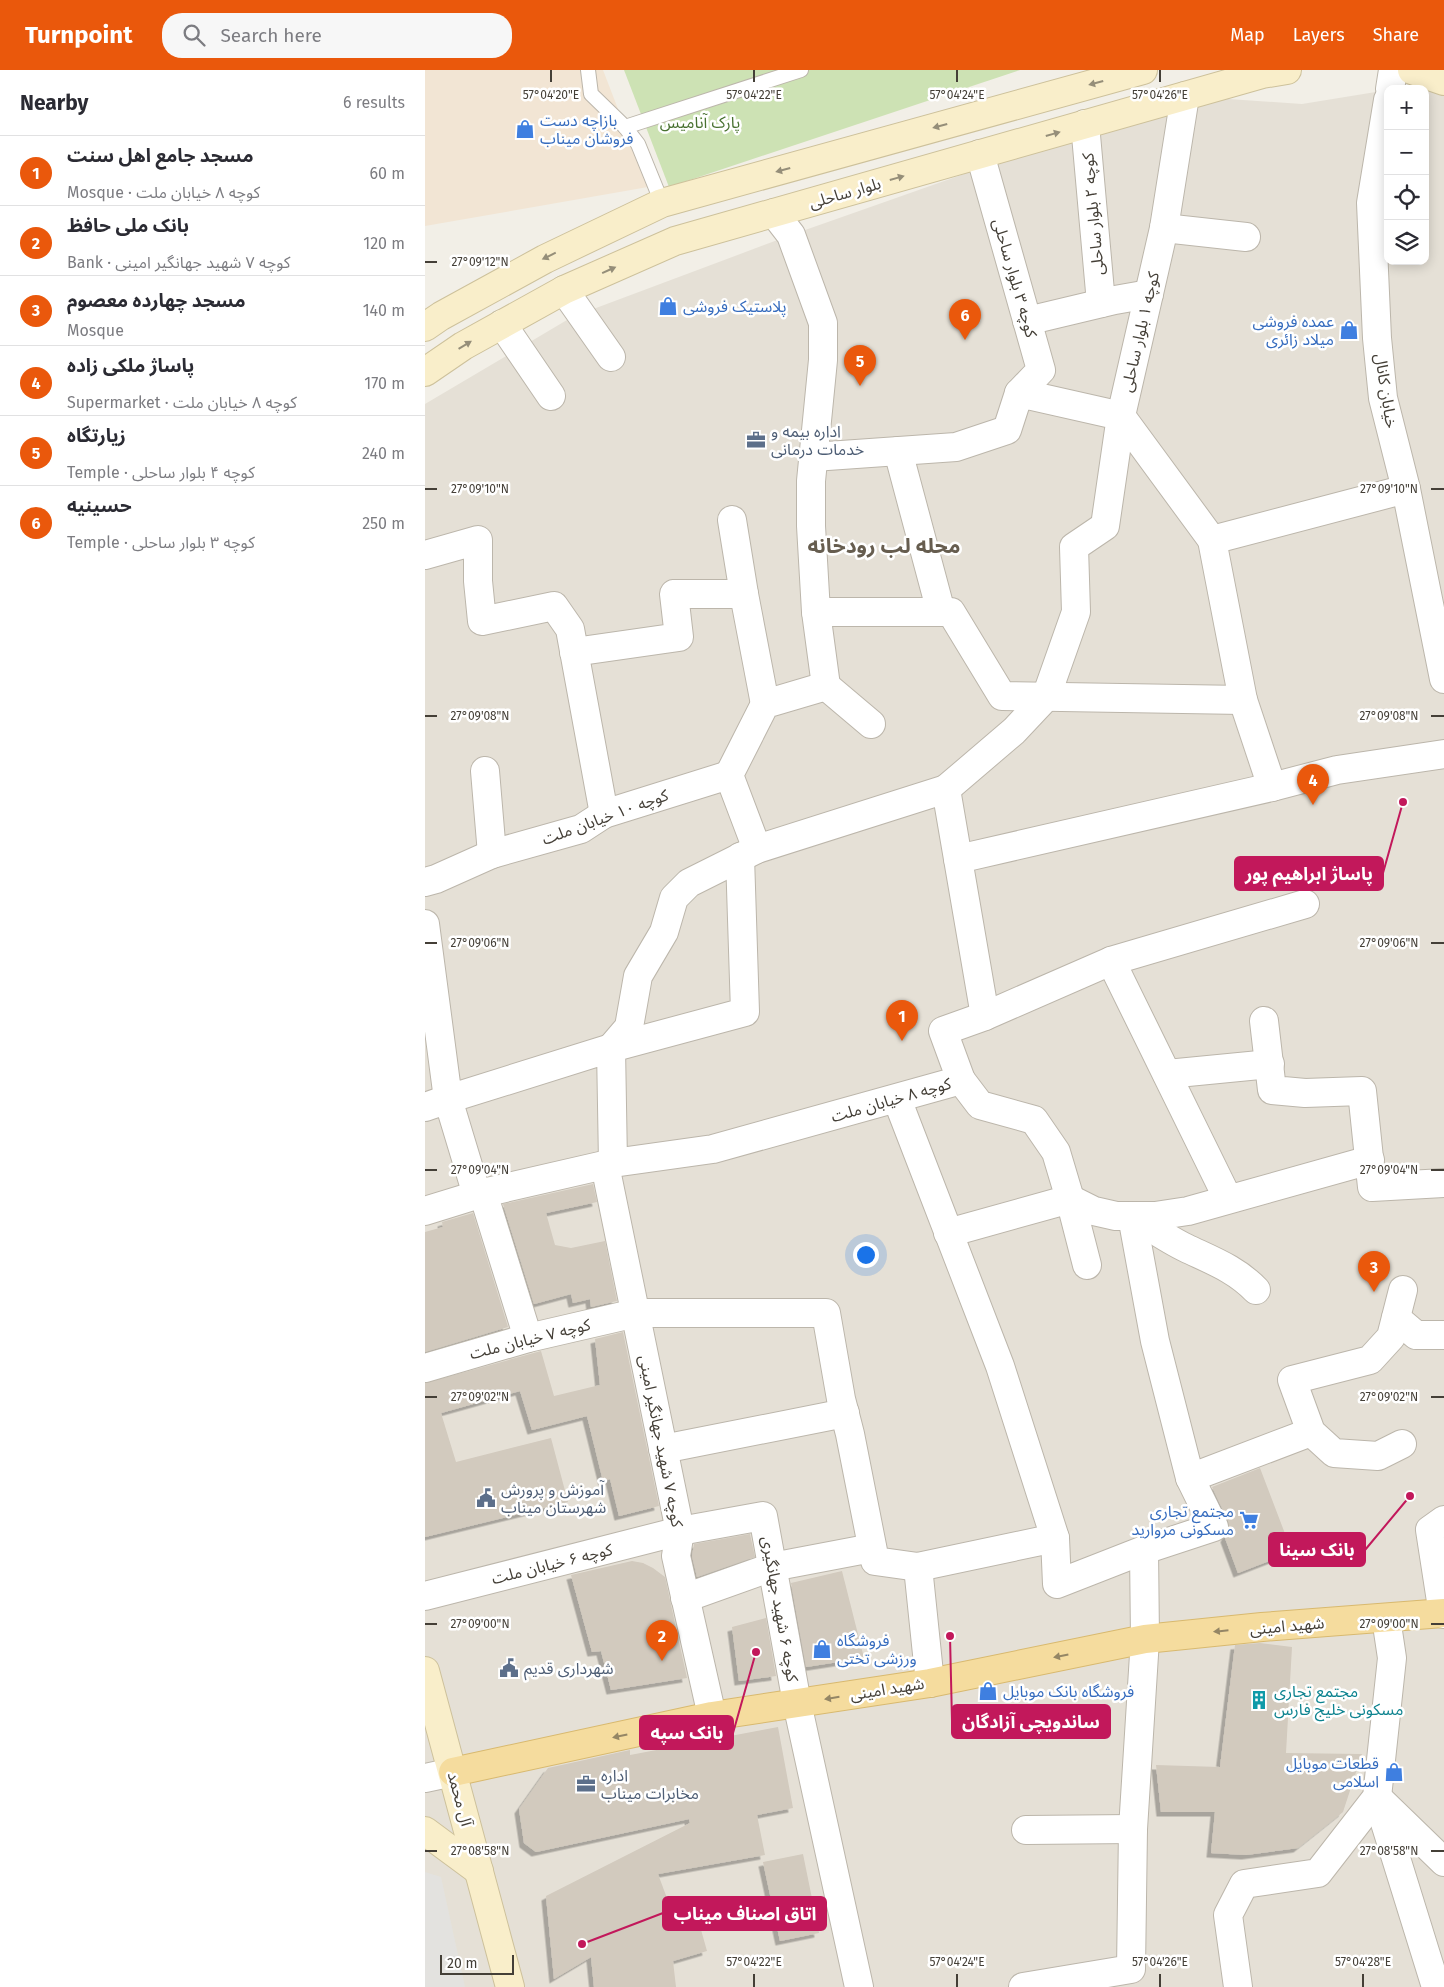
<!DOCTYPE html>
<meta charset="utf-8">
<style>
:root{--surface:#fff;--page:#f7f7f7;--text:#2b2b33;--muted:#7c7c81;--line:#e1e1e2;--accent:#ea580c}
body{margin:0;font-family:"Fira Sans","Noto Sans Arabic",sans-serif;background:var(--page);color:var(--text)}
.controls{position:absolute;right:15px;top:15px;display:grid;overflow:hidden;border-radius:10px;box-shadow:0 2px 12px #0003}
.controls button{width:45px;height:45px;display:grid;place-items:center;padding:0;border:0;border-bottom:1px solid var(--line);background:var(--surface);color:var(--text);font:25px sans-serif}
.scale{position:absolute;left:15px;bottom:12px;width:74px;box-sizing:border-box;padding-left:5px;border:2px solid #443f37;border-top:0;font-size:14px;line-height:18px;white-space:nowrap;color:#443f37;-webkit-text-stroke:4px #fff;paint-order:stroke}
.you{position:absolute;left:440px;top:1184px;width:18px;height:18px;margin:-12px;border:4px solid #fff;border-radius:50%;background:#1a73e8;box-shadow:0 0 0 8px #1a73e833}
.badge{display:grid;place-items:center;width:32px;height:32px;border-radius:50%;background:var(--accent);color:#fff;font-size:16px;font-weight:700}
.pin{position:absolute;translate:-50% -41px;filter:drop-shadow(0 1px 2px #0008)}
.pin::after{content:'';position:absolute;top:26px;width:18px;height:15px;background:inherit;clip-path:polygon(0 0,100% 0,50% 100%)}
.list{margin:0;padding:0;list-style:none}
h2{display:flex;justify-content:space-between;align-items:center;height:65px;margin:0;padding:0 20px;font-size:21px}
h2 small{font-size:16px;font-weight:400;color:var(--muted)}
.list li{display:grid;grid-template-columns:32px 1fr auto;gap:15px;align-items:center;box-sizing:border-box;height:70px;padding:0 20px;border-top:1px solid var(--line)}
.list b{display:block;font-size:19px;white-space:nowrap}
.list p{margin:0;font-size:16px;white-space:nowrap;color:var(--muted)}
.list em{font-size:16px;font-style:normal;color:var(--muted)}
.icon{flex:none;width:28px;height:28px;fill:none;stroke:currentColor;stroke-width:2;stroke-linecap:round;stroke-linejoin:round}
.map{position:relative;flex:none;width:1019px;height:1917px;overflow:hidden}
header{display:flex;align-items:center;gap:30px;box-sizing:border-box;height:70px;padding:0 25px;background:var(--accent);color:#fff}
header strong{font-size:24px}
nav{display:flex;gap:28px;margin-inline-start:auto;font-size:18px}
.search{width:350px;height:45px;background:var(--page);display:flex;align-items:center;gap:12px;box-sizing:border-box;padding:0 18px;border-radius:20px;color:var(--muted);font-size:19px}
main{display:flex}
aside{flex:1;background:var(--surface)}
.map>svg:first-child{display:block}
.residential{fill:#e5e0d6}
.commercial{fill:#f2e5d4}
.green{fill:#cde2b4}
.parking{fill:#e3e2df}
.building{fill:#d2cabe;filter:url(#shadow)}
.lines{fill:none;stroke-linecap:round;stroke-linejoin:round}
.service-casing{stroke:#bcb6ab;stroke-width:16}
.minor-casing{stroke:#bcb6ab;stroke-width:30}
.tertiary-casing{stroke:#bcb6ab;stroke-width:30}
.secondary-casing{stroke:#cdc19b;stroke-width:30}
.primary-casing{stroke:#d8b96f;stroke-width:30}
.service{stroke:#fff;stroke-width:14}
.minor{stroke:#fff;stroke-width:28}
.tertiary{stroke:#fff;stroke-width:28}
.secondary{stroke:#f9eeca;stroke-width:28}
.primary{stroke:#f5dc9e;stroke-width:28}
.oneway{fill:#958e79}
.oneway2{fill:#948665}
.ticks{fill:none;stroke:#443f37;stroke-width:2}
.labels{text-anchor:middle;dominant-baseline:central;stroke-width:5;stroke-linejoin:round;paint-order:stroke}
.shop-label{font-size:16px;fill:#366cbe;stroke:#fff;text-anchor:start}
.park-label{font-size:16px;fill:#487130;stroke:#fff}
.street-label{font-size:16px;fill:#443f37;stroke:#fff}
.service-label{font-size:16px;fill:#4e5e75;stroke:#fff;text-anchor:start}
.culture-label{font-size:16px;fill:#0d838f;stroke:#fff;text-anchor:start}
.district-label{font-size:21px;font-weight:bold;fill:#665d4f;stroke:#fff}
.ticks-label{font-size:12px;text-anchor:middle;fill:#443f37;stroke:#fff;stroke-width:5;stroke-linejoin:round;paint-order:stroke}
.leader{fill:none;stroke:#c2185b;stroke-width:2}
.callout-dot{fill:#c2185b;stroke:#fff;stroke-width:2}
.callout{fill:#c2185b;stroke:#c2185b;stroke-width:2}
.callout-label{font-size:18px;text-anchor:middle;font-weight:bold;fill:#fff}
</style>
<header>
<strong>Turnpoint</strong>
<div class="search"><svg class="icon" aria-label="search" viewBox="0 0 24 24"><circle cx="10" cy="10" r="6"/><path d="M15 15l6 6"/></svg>Search here</div>
<nav><a>Map</a><a>Layers</a><a>Share</a></nav>
</header>
<main>
<aside>
<h2>Nearby<small>6 results</small></h2>
<ul class="list">
<li><span class="badge">1</span><div><b>مسجد جامع اهل سنت</b><p>Mosque · کوچه ۸ خیابان ملت</p></div><em>60 m</em></li>
<li><span class="badge">2</span><div><b>بانک ملی حافظ</b><p>Bank · کوچه ۷ شهید جهانگیر امینی</p></div><em>120 m</em></li>
<li><span class="badge">3</span><div><b>مسجد چهارده معصوم</b><p>Mosque</p></div><em>140 m</em></li>
<li><span class="badge">4</span><div><b>پاساژ ملکی زاده</b><p>Supermarket · کوچه ۸ خیابان ملت</p></div><em>170 m</em></li>
<li><span class="badge">5</span><div><b>زیارتگاه</b><p>Temple · کوچه ۴ بلوار ساحلی</p></div><em>240 m</em></li>
<li><span class="badge">6</span><div><b>حسینیه</b><p>Temple · کوچه ۳ بلوار ساحلی</p></div><em>250 m</em></li>
</ul>
</aside>
<div class="map">
<svg width="1019" height="1917" viewBox="0 0 1019 1917">
<defs>
<filter id="shadow"><feDropShadow dx="-4.5" dy="4.5" stdDeviation="0" flood-color="#0004"/></filter>
</defs>
<rect width="100%" height="100%" fill="#f2efe7"/>
<polygon class="residential" points="1019,10 1019,1917 0,1917 0,334 147,247 366,165 760,26 877,34 963,20 963,191 1000,191 1000,19 968,19"/>
<polygon class="commercial" points="0,0 178,0 223,117 0,156"/>
<polygon class="green" points="199,0 595,0 244,117"/>
<polygon class="parking" points="0,1802 16,1807 40,1917 0,1917"/>
<g class="building">
<polygon points="168,1114 172,1132 121,1143 130,1175 146,1178 180,1171 192,1231 166,1237 165,1229 148,1233 146,1224 109,1234 78,1134"/>
<polygon points="48,1143 83,1257 0,1282 0,1162 18,1157 17,1152"/>
<polygon points="198,1262 234,1436 194,1446 185,1409 178,1411 162,1346 107,1360 95,1321 16,1343 31,1392 126,1368 143,1432 0,1467 0,1313 116,1281 129,1326 175,1315 170,1269"/>
<polygon points="835,1398 867,1482 813,1503 800,1468 804,1459 803,1451 787,1417"/>
<polygon points="325,1464 330,1487 272,1507 267,1486 269,1474"/>
<polygon points="207,1491 218,1493 228,1498 240,1507 262,1608 186,1620 176,1581 167,1582 146,1505"/>
<polygon points="417,1501 439,1588 381,1597 366,1513"/>
<polygon points="341,1548 351,1606 314,1611 307,1557"/>
<polygon points="835,1573 867,1577 861,1683 937,1684 918,1742 873,1778 821,1785 786,1783 790,1742 736,1742 731,1695 795,1697 810,1575"/>
<polygon points="353,1657 368,1738 332,1745 340,1785 233,1804 252,1855 273,1849 282,1881 248,1891 251,1917 169,1917 166,1887 129,1909 121,1826 265,1753 264,1749 111,1782 99,1773 94,1739 123,1698 205,1680 205,1685"/>
<polygon points="378,1784 394,1863 355,1871 338,1792"/>
</g>
<g class="lines">
<g class="service-casing">
<g id="service">
<polyline points="163,0 166,24 200,57 213,74 237,133"/>
<polyline points="200,57 376,0"/>
</g>
</g>
<g class="minor-casing">
<g id="minor">
<polyline points="760,26 739,158 696,346 787,470"/>
<polyline points="660,54 676,233"/>
<polyline points="555,84 616,300 594,323"/>
<polyline points="349,143 366,165 398,253 398,290 386,411 386,456 391,542"/>
<polyline points="739,158 821,167"/>
<polyline points="139,220 186,287"/>
<polyline points="602,251 690,230 724,224"/>
<polyline points="77,254 126,326"/>
<polyline points="473,381 516,542"/>
<polyline points="388,387 531,377 582,360 594,323 696,346 680,456 649,477 651,542 621,627 589,661 521,719"/>
<polyline points="981,419 787,470 818,630 577,626 526,542 391,542 401,616 340,634 304,705 332,779 521,719 533,789 847,717 912,700 1019,684"/>
<polyline points="307,450 319,524"/>
<polyline points="0,485 53,470 53,511 57,551 129,536 145,559 179,744"/>
<polyline points="149,582 254,567 249,524 319,524 340,634"/>
<polyline points="401,616 446,654"/>
<polyline points="818,630 847,717"/>
<polyline points="60,701 67,784"/>
<polyline points="533,789 560,946"/>
<polyline points="0,812 11,809 67,784 156,759 179,744 304,705"/>
<polyline points="0,854 23,1029 186,978 188,1093"/>
<polyline points="686,891 803,1129"/>
<polyline points="839,951 847,1020 880,1023 937,1021 947,1117 1019,1113"/>
<polyline points="186,978 320,942 315,787"/>
<polyline points="186,978 204,957 213,906 239,862 249,828 264,813 330,780"/>
<polyline points="742,1004 845,994"/>
<polyline points="472,1029 575,1296 630,1468 632,1514 719,1480 789,1457 765,1408 886,1362"/>
<polyline points="0,1037 23,1029 52,1125"/>
<polyline points="180,1095 255,1461 251,1486 287,1646"/>
<polyline points="58,1123 103,1268"/>
<polyline points="645,1129 669,1141 691,1146 730,1146 763,1141 945,1090"/>
<polyline points="645,1129 662,1195"/>
<polyline points="0,1141 58,1123 188,1093 288,1079 536,1010 518,961 560,946 686,891 880,834"/>
<polyline points="707,1146 730,1271 765,1408"/>
<path d="M707 1146C724 1156 742 1169 761 1178 786 1190 811 1199 831 1220"/>
<polyline points="523,1163 645,1129 631,1082 609,1050 555,1035 536,1010"/>
<polyline points="971,1248 991,1265 1019,1265"/>
<polyline points="0,1298 103,1268 211,1243 401,1243 416,1329 425,1364 450,1491 493,1497 630,1468"/>
<polyline points="977,1374 953,1386 909,1383 886,1362 867,1310 945,1290 966,1267 978,1220"/>
<polyline points="238,1379 420,1343"/>
<polyline points="493,1497 505,1613"/>
<polyline points="0,1526 255,1461 338,1446 372,1633 434,1917"/>
<polyline points="260,1528 347,1497 447,1478"/>
<polyline points="0,1708 28,1702"/>
<polyline points="601,1760 708,1759"/>
<polyline points="598,1917 706,1899 708,1759 720,1569 719,1480"/>
<polyline points="813,1917 803,1845 819,1814 893,1803 952,1727 967,1588 961,1548"/>
<polyline points="1011,1917 952,1727 1019,1792"/>
</g>
</g>
<g class="tertiary-casing">
<g id="tertiary">
<polyline points="965,19 968,0"/>
<polyline points="963,30 946,133 952,268 958,328 981,419 1019,609"/>
<polyline points="1018,1544 1005,1460 1019,1450"/>
</g>
</g>
<g class="secondary-casing">
<g id="secondary">
<polyline points="987,0 1019,11"/>
<polyline points="0,257 16,246 120,189 237,133 718,0"/>
<polyline points="0,302 38,276 139,220 250,171 837,4 862,0"/>
<polyline points="0,1601 85,1917"/>
<polyline points="0,1761 54,1801"/>
</g>
</g>
<g class="primary-casing">
<polyline id="primary" points="28,1702 287,1646 505,1613 720,1569 837,1557 1019,1543"/>
</g>
<use href="#service" class="service"/>
<use href="#minor" class="minor"/>
<use href="#tertiary" class="tertiary"/>
<use href="#secondary" class="secondary"/>
<use href="#primary" class="primary"/>
</g>
<defs><path id="oneway-solid" d="M-6-.8H1V-3.2L6.5 0L1 3.2V.8H-6Z" transform="scale(1.25)"/></defs>
<g class="oneway">
<use href="#oneway-solid" transform="translate(671 13) rotate(165)"/>
<use href="#oneway-solid" transform="translate(515 56) rotate(165)"/>
<use href="#oneway-solid" transform="translate(628 64) rotate(-16)"/>
<use href="#oneway-solid" transform="translate(358 100) rotate(165)"/>
<use href="#oneway-solid" transform="translate(472 108) rotate(-16)"/>
<use href="#oneway-solid" transform="translate(124 186) rotate(154)"/>
<use href="#oneway-solid" transform="translate(184 200) rotate(-24)"/>
<use href="#oneway-solid" transform="translate(40 275) rotate(-31)"/>
</g>
<g class="oneway2">
<use href="#oneway-solid" transform="translate(796 1561) rotate(174)"/>
<use href="#oneway-solid" transform="translate(636 1586) rotate(169)"/>
<use href="#oneway-solid" transform="translate(407 1628) rotate(171)"/>
<use href="#oneway-solid" transform="translate(195 1666) rotate(168)"/>
</g>
<path class="ticks" d="M126 0V12M329 0V12M532 0V12M735 0V12M0 192H12M0 419H12M1006 419H1019M0 646H12M1006 646H1019M0 873H12M1006 873H1019M0 1100H12M1006 1100H1019M0 1327H12M1006 1327H1019M0 1554H12M1006 1554H1019M0 1781H12M1006 1781H1019M329 1904V1917M532 1904V1917M735 1904V1917M938 1904V1917"/>
<defs>
<g id="shop-bare" transform="scale(1.5)"><path d="M-5-2.5h2.3a2.7 3.5 0 0 1 5.4 0H5L5.5 6h-11ZM-1.5-2.5h3a1.5 2.3 0 0 0-3 0Z" fill="#3f7fe0" stroke="#fff" stroke-width="2.5" paint-order="stroke"/></g>
<g id="office-bare" transform="scale(1.5)"><path d="M-6-3h4V-5.5h4V-3h4V5H-6ZM-1-4.5V-3h2v-1.5ZM-6 0V1H6V0Z" fill="#5c6f8a" stroke="#fff" stroke-width="2.5" paint-order="stroke"/></g>
<g id="civic-bare" transform="scale(1.5)"><path d="M-.6-6.5H3V-4.5H.6V-3L4-1V1h2V6H-6V1h2V-1L-.6-3ZM-1.2 2.5V6h2.4V2.5Z" fill="#5c6f8a" stroke="#fff" stroke-width="2.5" paint-order="stroke"/></g>
<g id="supermarket-bare" transform="scale(1.5)"><path d="M-6-5.5h2.5l.6 2H6L4.5 2H-2.5L-4.4-4H-6ZM-1.5 3.2a1.3 1.3 0 1 0 .1 0ZM3 3.2a1.3 1.3 0 1 0 .1 0Z" fill="#3f7fe0" stroke="#fff" stroke-width="2.5" paint-order="stroke"/></g>
<g id="building-bare" transform="scale(1.5)"><path d="M-4-6H4V6H1V3H-1V6H-4ZM-2.5-4.3h1.7v1.8h-1.7ZM.8-4.3h1.7v1.8H.8ZM-2.5-1h1.7V.8h-1.7ZM.8-1h1.7V.8H.8Z" fill="#0f9aa8" stroke="#fff" stroke-width="2.5" paint-order="stroke"/></g>
</defs>
<g fill-rule="evenodd">
<use href="#shop-bare" x="100" y="59"/>
<use href="#shop-bare" x="243" y="236"/>
<use href="#shop-bare" x="924" y="260"/>
<use href="#office-bare" x="331" y="370"/>
<use href="#civic-bare" x="61" y="1428"/>
<use href="#supermarket-bare" x="824" y="1450"/>
<use href="#shop-bare" x="397" y="1579"/>
<use href="#civic-bare" x="84" y="1598"/>
<use href="#shop-bare" x="563" y="1621"/>
<use href="#building-bare" x="834" y="1630"/>
<use href="#shop-bare" x="969" y="1702"/>
<use href="#office-bare" x="161" y="1714"/>
</g>
<g class="labels">
<g class="shop-label">
<text x="115" y="50">بازاچه دست<tspan x="115" dy="18">فروشان میناب</tspan></text>
<text x="258" y="236">پلاستیک فروشی</text>
<text x="909" y="251" text-anchor="end">عمده فروشی<tspan x="909" dy="18">میلاد زائری</tspan></text>
<text x="809" y="1441" text-anchor="end">مجتمع تجاری<tspan x="809" dy="18">مسکونی مروارید</tspan></text>
<text x="412" y="1570">فروشگاه<tspan x="412" dy="18">ورزشی تختی</tspan></text>
<text x="578" y="1621">فروشگاه بانک موبایل</text>
<text x="954" y="1693" text-anchor="end">قطعات موبایل<tspan x="954" dy="18">اسلامی</tspan></text>
</g>
<g class="park-label">
<text x="275" y="52">پارک آنامیس</text>
</g>
<g class="street-label">
<text transform="translate(420 123) rotate(-16)">بلوار ساحلی</text>
<text transform="translate(668 144) rotate(-95)">کوچه ۲ بلوار ساحلی</text>
<text transform="translate(590 208) rotate(74)">کوچه ۳ بلوار ساحلی</text>
<text transform="translate(715 262) rotate(-77)">کوچه ۱ بلوار ساحلی</text>
<text transform="translate(961 321) rotate(81)">خیابان کانال</text>
<text transform="translate(180 747) rotate(-20)">کوچه ۱۰ خیابان ملت</text>
<text transform="translate(466 1030) rotate(-16)">کوچه ۸ خیابان ملت</text>
<text transform="translate(105 1269) rotate(-14)">کوچه ۷ خیابان ملت</text>
<text transform="translate(236 1371) rotate(79)">کوچه ۷ شهید جهانگیر امینی</text>
<text transform="translate(127 1494) rotate(-14)">کوچه ۶ خیابان ملت</text>
<text transform="translate(355 1539) rotate(80)">کوچه ۶ شهید جهانگیری</text>
<text transform="translate(862 1556) rotate(-5)">شهید امینی</text>
<text transform="translate(462 1619) rotate(-9)">شهید امینی</text>
<text transform="translate(35 1729) rotate(75)">آل محمد</text>
</g>
<g class="service-label">
<text x="346" y="361">اداره بیمه و<tspan x="346" dy="18">خدمات درمانی</tspan></text>
<text x="76" y="1419">آموزش و پرورش<tspan x="76" dy="18">شهرستان میناب</tspan></text>
<text x="99" y="1598">شهرداری قدیم</text>
<text x="176" y="1705">اداره<tspan x="176" dy="18">مخابرات میناب</tspan></text>
</g>
<g class="culture-label">
<text x="849" y="1621">مجتمع تجاری<tspan x="849" dy="18">مسکونی خلیج فارس</tspan></text>
</g>
<g class="district-label">
<text x="459" y="476">محله لب رودخانه</text>
</g>
</g>
<g class="ticks-label">
<text x="126" y="29">57°04'20"E</text>
<text x="329" y="29">57°04'22"E</text>
<text x="532" y="29">57°04'24"E</text>
<text x="735" y="29">57°04'26"E</text>
<text x="55" y="196">27°09'12"N</text>
<text x="55" y="423">27°09'10"N</text>
<text x="964" y="423">27°09'10"N</text>
<text x="55" y="650">27°09'08"N</text>
<text x="964" y="650">27°09'08"N</text>
<text x="55" y="877">27°09'06"N</text>
<text x="964" y="877">27°09'06"N</text>
<text x="55" y="1104">27°09'04"N</text>
<text x="964" y="1104">27°09'04"N</text>
<text x="55" y="1331">27°09'02"N</text>
<text x="964" y="1331">27°09'02"N</text>
<text x="55" y="1558">27°09'00"N</text>
<text x="964" y="1558">27°09'00"N</text>
<text x="55" y="1785">27°08'58"N</text>
<text x="964" y="1785">27°08'58"N</text>
<text x="329" y="1896">57°04'22"E</text>
<text x="532" y="1896">57°04'24"E</text>
<text x="735" y="1896">57°04'26"E</text>
<text x="938" y="1896">57°04'28"E</text>
</g>
<path class="leader" d="M978 732L958 803M985 1426L940 1480M525 1566L527 1651M331 1582L308 1663M157 1874L238 1843"/>
<g class="callout-dot">
<circle cx="978" cy="732" r="5"/>
<circle cx="985" cy="1426" r="5"/>
<circle cx="525" cy="1566" r="5"/>
<circle cx="331" cy="1582" r="5"/>
<circle cx="157" cy="1874" r="5"/>
</g>
<g class="callout">
<rect x="810" y="787" width="148" height="33" rx="5"/>
<rect x="844" y="1463" width="96" height="33" rx="5"/>
<rect x="527" y="1635" width="158" height="33" rx="5"/>
<rect x="215" y="1646" width="93" height="33" rx="5"/>
<rect x="238" y="1827" width="163" height="33" rx="5"/>
</g>
<g class="callout-label">
<text x="884" y="810">پاساژ ابراهیم پور</text>
<text x="892" y="1486">بانک سینا</text>
<text x="606" y="1658">ساندویچی آزادگان</text>
<text x="262" y="1669">بانک سپه</text>
<text x="320" y="1850">اتاق اصناف میناب</text>
</g>
</svg>
<div class="controls">
<button>+</button>
<button>−</button>
<button><svg class="icon" aria-label="locate" viewBox="0 0 24 24"><circle cx="12" cy="12" r="6"/><path d="M12 2v4M12 18v4M2 12h4M18 12h4"/></svg></button>
<button><svg class="icon" aria-label="layers" viewBox="0 0 24 24"><path d="M12 4l9 5-9 5-9-5zM3 14l9 5 9-5"/></svg></button>
</div>
<div class="scale">20 m</div>
<div class="you"></div>
<div class="pin badge" style="left:477px;top:971px">1</div>
<div class="pin badge" style="left:237px;top:1591px">2</div>
<div class="pin badge" style="left:949px;top:1222px">3</div>
<div class="pin badge" style="left:888px;top:735px">4</div>
<div class="pin badge" style="left:435px;top:316px">5</div>
<div class="pin badge" style="left:540px;top:270px">6</div>
</div>
</main>
